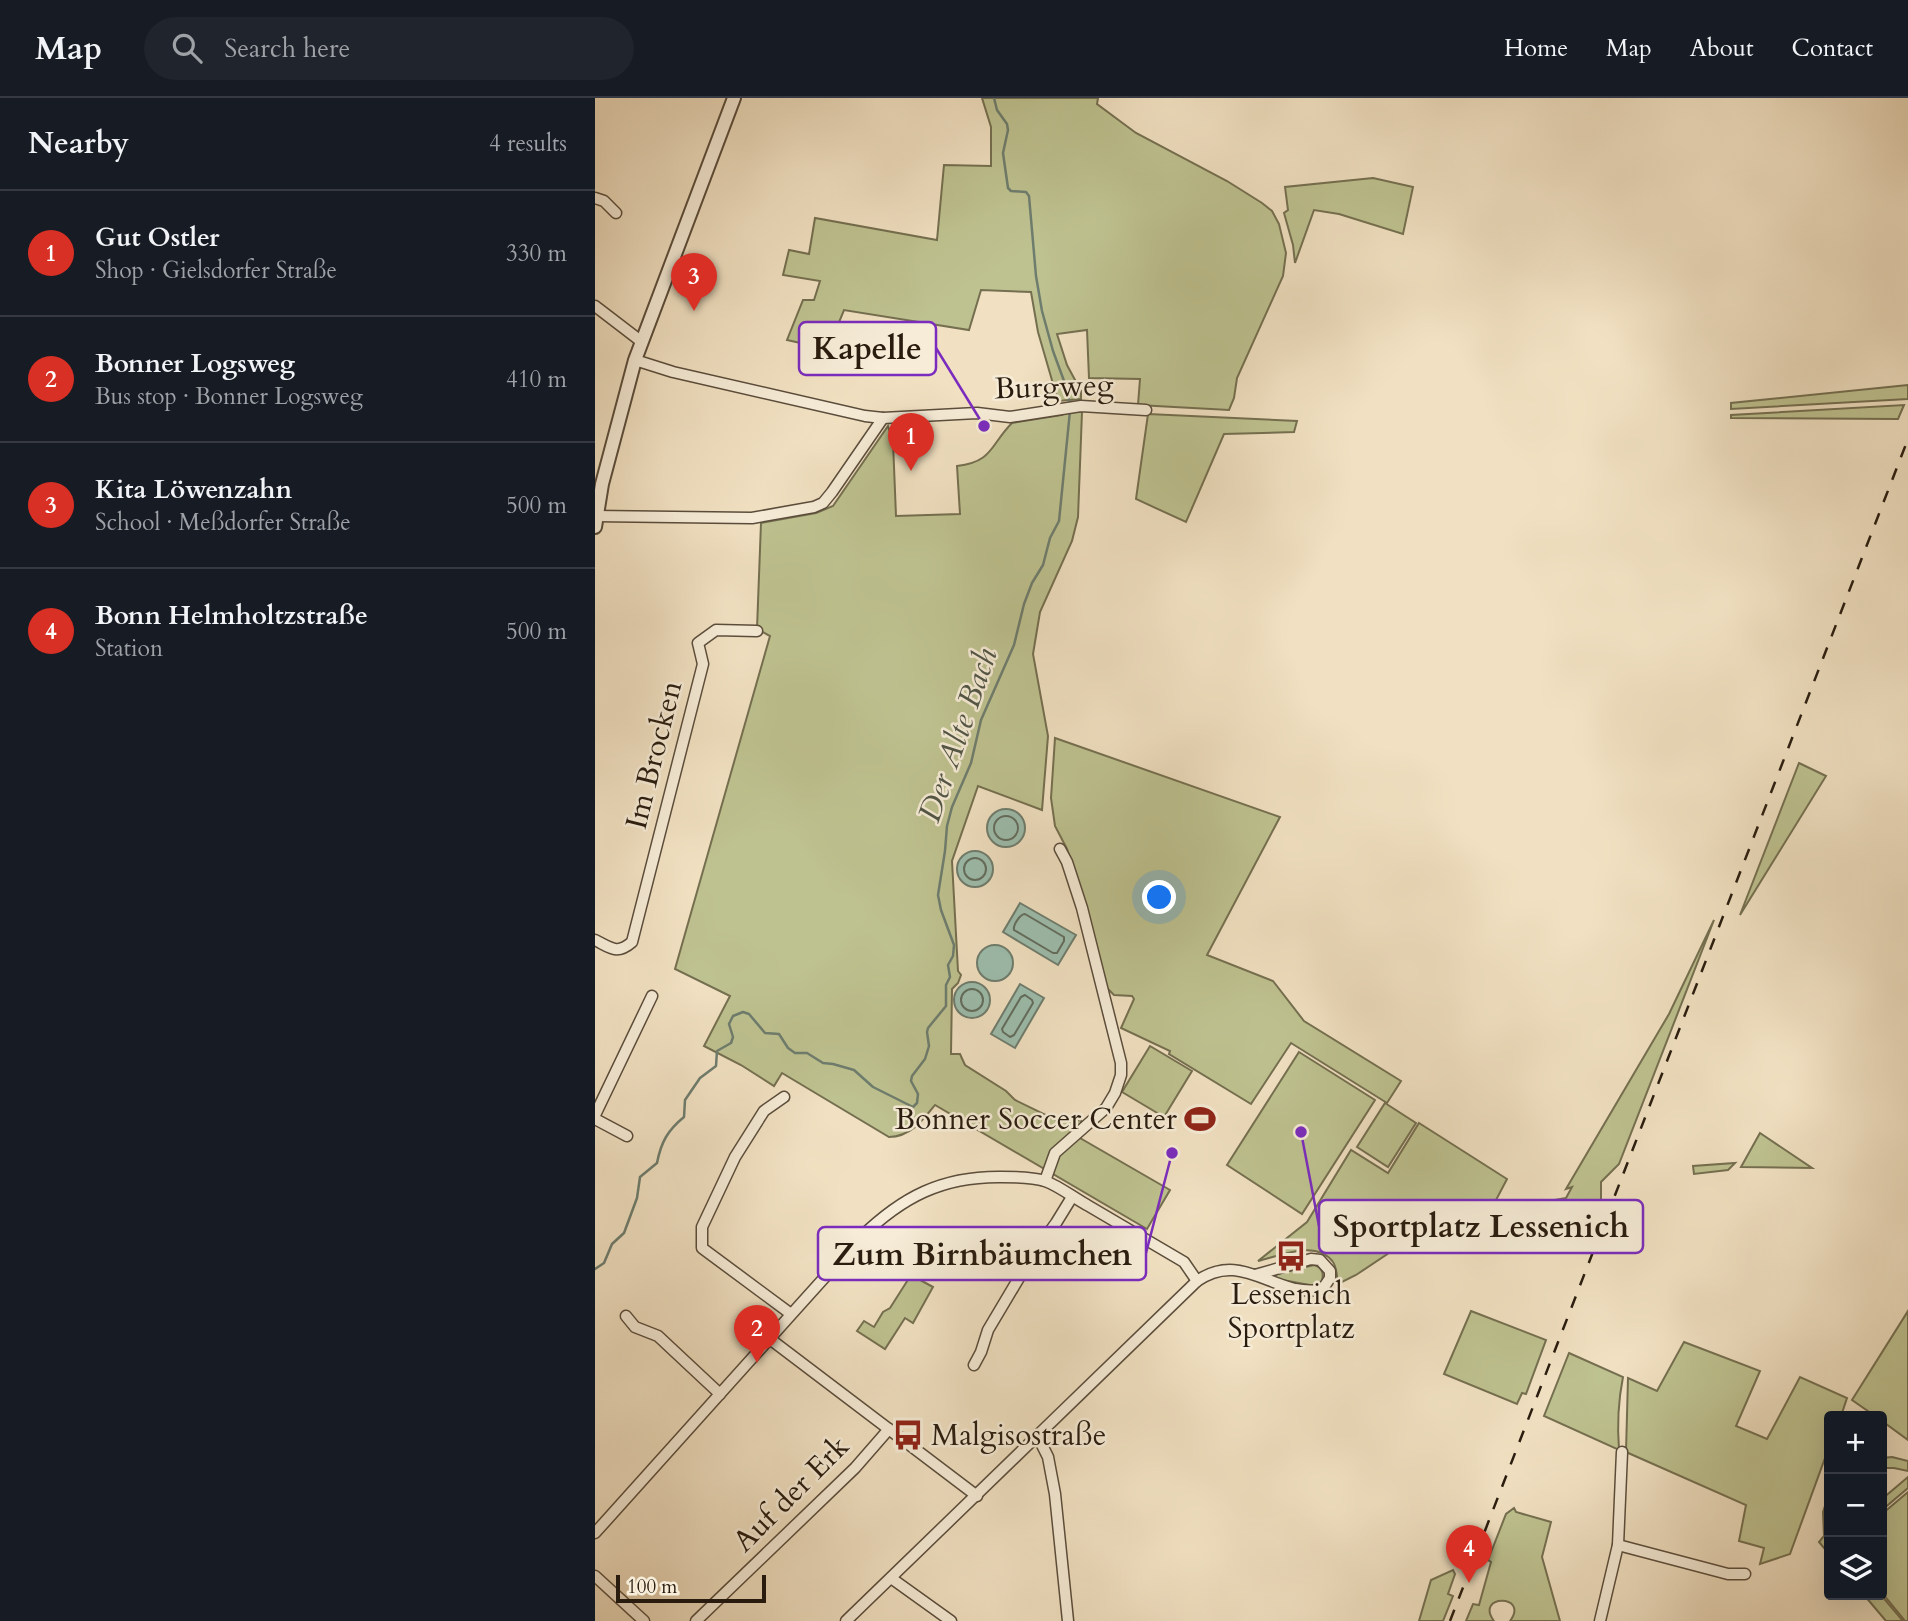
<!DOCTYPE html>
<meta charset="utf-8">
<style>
:root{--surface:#171b24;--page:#20242c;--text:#f1f3f6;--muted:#9ea1a6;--line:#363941;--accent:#d93025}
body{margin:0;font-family:Cardo,serif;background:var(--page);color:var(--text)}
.controls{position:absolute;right:21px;bottom:21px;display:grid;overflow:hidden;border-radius:7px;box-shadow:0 7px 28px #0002}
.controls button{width:63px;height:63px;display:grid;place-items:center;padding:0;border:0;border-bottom:2px solid var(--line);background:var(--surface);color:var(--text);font:35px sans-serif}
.scale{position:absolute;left:21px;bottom:18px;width:150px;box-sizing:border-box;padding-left:7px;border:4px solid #291c0f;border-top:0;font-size:19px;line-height:24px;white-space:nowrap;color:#291c0f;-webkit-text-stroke:5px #f6ecd7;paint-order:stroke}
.you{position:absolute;left:565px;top:800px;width:24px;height:24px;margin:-18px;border:5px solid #fff;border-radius:50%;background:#1a73e8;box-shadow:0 0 0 10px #1a73e833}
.badge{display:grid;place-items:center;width:46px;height:46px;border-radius:50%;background:var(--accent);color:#fff;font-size:23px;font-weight:700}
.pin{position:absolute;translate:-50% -58px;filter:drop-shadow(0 2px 4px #0008)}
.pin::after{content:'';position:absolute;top:37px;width:24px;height:21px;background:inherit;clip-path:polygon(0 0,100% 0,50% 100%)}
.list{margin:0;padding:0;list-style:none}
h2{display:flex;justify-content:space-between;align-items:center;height:91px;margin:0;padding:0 28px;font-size:30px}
h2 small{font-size:23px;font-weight:400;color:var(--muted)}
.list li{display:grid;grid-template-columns:46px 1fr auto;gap:21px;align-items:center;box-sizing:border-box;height:126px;padding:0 28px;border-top:2px solid var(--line)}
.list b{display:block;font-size:26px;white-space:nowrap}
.list p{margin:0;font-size:23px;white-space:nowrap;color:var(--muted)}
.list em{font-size:23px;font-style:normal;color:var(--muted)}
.icon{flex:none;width:38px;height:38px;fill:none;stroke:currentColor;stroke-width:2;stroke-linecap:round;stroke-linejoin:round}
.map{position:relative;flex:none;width:1313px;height:1523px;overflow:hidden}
header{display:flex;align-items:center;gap:42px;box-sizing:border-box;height:98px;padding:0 35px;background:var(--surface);border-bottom:2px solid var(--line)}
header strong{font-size:33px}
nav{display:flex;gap:38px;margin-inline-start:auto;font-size:24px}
.search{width:490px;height:63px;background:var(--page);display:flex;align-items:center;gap:18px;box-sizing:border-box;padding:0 24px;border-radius:38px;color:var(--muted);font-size:26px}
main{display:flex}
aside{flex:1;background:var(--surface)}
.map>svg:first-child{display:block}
.green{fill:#bec290;stroke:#746f50;stroke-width:2}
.water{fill:#9cbeae;stroke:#6e7d6e;stroke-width:2}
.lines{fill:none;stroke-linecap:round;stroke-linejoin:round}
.shore{stroke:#626d5e;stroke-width:2}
.stream{stroke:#6e7d6e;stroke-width:2.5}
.minor-casing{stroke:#5b4d3c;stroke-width:13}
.tertiary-casing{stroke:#5b4d3c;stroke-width:16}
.minor{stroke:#f6ecd7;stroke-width:10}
.tertiary{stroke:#f6ecd7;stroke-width:12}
.rail{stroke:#291c0f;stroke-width:2.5;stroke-dasharray:12 12;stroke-linecap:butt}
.labels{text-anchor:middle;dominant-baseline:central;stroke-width:5;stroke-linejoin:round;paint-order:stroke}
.street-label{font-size:30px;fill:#291c0f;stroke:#f6ecd7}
.poi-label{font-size:30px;fill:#291c0f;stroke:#f6ecd7;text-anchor:end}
.water-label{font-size:32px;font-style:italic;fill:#515547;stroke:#f6ecd7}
.leader{fill:none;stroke:#7b2cbf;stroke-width:2.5}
.callout-dot{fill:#7b2cbf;stroke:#f6ecd7;stroke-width:2.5}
.callout{fill:#f6ecd7;stroke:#7b2cbf;stroke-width:2.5}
.callout-label{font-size:32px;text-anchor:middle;font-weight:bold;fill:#291c0f}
</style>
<header>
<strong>Map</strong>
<div class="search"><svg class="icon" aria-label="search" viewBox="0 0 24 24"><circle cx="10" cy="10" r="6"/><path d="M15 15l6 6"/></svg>Search here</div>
<nav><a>Home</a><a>Map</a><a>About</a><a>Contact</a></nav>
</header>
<main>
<aside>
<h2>Nearby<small>4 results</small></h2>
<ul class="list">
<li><span class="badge">1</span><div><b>Gut Ostler</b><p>Shop · Gielsdorfer Straße</p></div><em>330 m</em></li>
<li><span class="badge">2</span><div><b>Bonner Logsweg</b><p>Bus stop · Bonner Logsweg</p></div><em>410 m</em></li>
<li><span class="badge">3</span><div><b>Kita Löwenzahn</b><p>School · Meßdorfer Straße</p></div><em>500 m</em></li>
<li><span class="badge">4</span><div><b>Bonn Helmholtzstraße</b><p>Station</p></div><em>500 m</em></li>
</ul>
</aside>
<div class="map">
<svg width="1313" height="1523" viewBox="0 0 1313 1523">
<rect width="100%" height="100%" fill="#f1e1c2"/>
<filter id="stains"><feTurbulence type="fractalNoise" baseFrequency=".00286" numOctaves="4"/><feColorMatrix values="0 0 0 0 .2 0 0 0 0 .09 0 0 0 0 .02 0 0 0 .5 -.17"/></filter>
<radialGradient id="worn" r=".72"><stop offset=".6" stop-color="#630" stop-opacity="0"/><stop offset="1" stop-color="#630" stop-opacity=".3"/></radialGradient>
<g class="green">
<polygon points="387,0 503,0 502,6 541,35 632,83 667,105 677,113 684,126 691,155 688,178 642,280 639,300 634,312 543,307 545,281 494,280 492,232 462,236 472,267 486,293 486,301 463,303 443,234 436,194 386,192 374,232 249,212 233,251 192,242 208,202 219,202 225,183 188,177 194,152 214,156 220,120 342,142 349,67 396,68 396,29"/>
<polygon points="778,80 818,89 808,136 744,116 719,112 700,165 698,147 689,115 693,112 690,89"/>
<polygon points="1313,287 1313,301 1136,311 1136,305"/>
<polygon points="1309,307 1303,321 1136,320 1136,317"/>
<path d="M466 313 487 314 483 419 477 443 445 514 438 556 453 638 447 712 383 688 357 763 363 873 366 877 363 885 357 891 356 956H365L370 967 411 993 420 1002 463 1023 486 1022 485 1040 575 1092 552 1131 340 1007C328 1022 315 1039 294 1039L187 975 179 988 146 967 109 948 135 898 80 871 175 538 162 531 166 425 221 415 238 408 293 328 298 344 301 418 365 416 362 368C398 364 395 347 417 325L467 317Z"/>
<polygon points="553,316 702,323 699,334 629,336 591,424 541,401"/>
<polygon points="460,640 685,719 612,857 678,883 709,923 806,983 792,1005 696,945 656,1006 574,956 575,953 526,930 539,901 537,898 519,897 511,889 489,806 472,751 460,728 456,700"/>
<polygon points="1204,665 1231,678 1145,817"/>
<polygon points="1119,822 1024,1066 1006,1084 1006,1103 989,1147 919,1109 971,1100 977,1089 971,1091 1074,916"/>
<polygon points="555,948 597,973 569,1019 527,994"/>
<polygon points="704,954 780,1002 707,1116 632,1067"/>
<polygon points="790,1005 821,1025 793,1069 762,1049"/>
<path d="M824 1025 912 1081 900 1104 867 1113 842 1123 761 1177 743 1186C742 1179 742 1170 738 1164 721 1141 685 1158 663 1163L712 1124 756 1052 793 1075Z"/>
<polygon points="1165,1035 1217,1070 1146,1069"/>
<polygon points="1140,1065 1133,1072 1099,1076 1098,1068"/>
<path d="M719 1167C727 1169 729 1175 727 1183L720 1188 682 1181 680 1178 682 1176Z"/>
<polygon points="316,1177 338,1189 318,1225 310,1220 290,1251 262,1233 269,1223 279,1229 288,1214 295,1210"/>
<polygon points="876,1213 951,1242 931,1296 927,1295 922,1306 849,1276"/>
<polygon points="1313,1213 1313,1342 1287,1323 1287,1318 1280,1318 1257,1302"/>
<polygon points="1089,1244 1165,1273 1141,1328 1172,1341 1205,1279 1252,1300 1246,1318 1234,1318 1234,1349 1195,1456 1165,1466 1169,1450 1144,1443 1151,1407 1031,1354 1033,1280 1062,1293"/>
<path d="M974 1255 1028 1279C1023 1304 1022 1326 1024 1352L949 1318Z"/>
<polygon points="1297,1359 1313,1363 1313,1373 1299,1370 1287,1370 1287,1360"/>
<polygon points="1313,1379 1313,1390 1287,1412 1287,1401"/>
<polygon points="1313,1394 1313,1523 1310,1523 1287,1495 1287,1416"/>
<polygon points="1234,1396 1234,1456 1224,1444 1229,1438 1228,1414"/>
<path d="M919 1410 921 1414 956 1424 947 1459 965 1523H915C935 1496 879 1496 899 1523H871L878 1506 884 1507 896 1464 893 1462 911 1416Z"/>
<polygon points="858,1472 860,1476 853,1496 858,1498 848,1523 824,1523 836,1482"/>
<polygon points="1269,1497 1286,1497 1308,1523 1291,1523"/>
</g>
<g class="water">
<circle cx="411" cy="730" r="19"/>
<circle cx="380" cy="771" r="18"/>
<polygon points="425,805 481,837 463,867 408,834"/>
<circle cx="400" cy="865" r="18"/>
<circle cx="377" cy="902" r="18"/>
<polygon points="425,886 449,900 420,950 396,936"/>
</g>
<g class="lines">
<g class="shore">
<circle cx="411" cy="730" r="12"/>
<circle cx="380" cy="771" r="11"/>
<path d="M430 816 469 839V843L462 855H458L419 832C418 827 425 816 430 816Z"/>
<circle cx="377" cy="902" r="11"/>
<polygon points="430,897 437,902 438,905 419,937 415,939 408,934 407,931 426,899"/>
</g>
<g class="stream">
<polyline points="399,0 402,12 412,26 413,32 408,55 413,90 416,93 431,94 434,98 441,178 447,213 458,253 472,291 475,307"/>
<path d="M0 1171 9 1165 17 1146 29 1135 42 1100 45 1079 62 1065C66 1044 73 1032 89 1019L90 1002 105 980 121 968 122 953 136 945 138 939 134 926 138 918 148 914 154 916 170 935 184 936 193 950 200 955H212L228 965 238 966 259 972 278 989 318 1009 322 1005 323 996 316 983 317 978 330 961 334 948 332 934 333 930 351 908V887L355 879 353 867 358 858 359 847 346 812 343 797 350 753 352 728 357 709 376 665 386 622 419 547 429 506 437 485 448 467 455 440 464 423 475 313"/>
</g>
<g class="minor-casing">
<g id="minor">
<polyline points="0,100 9,103 21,115"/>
<polyline points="0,208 47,244"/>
<polyline points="40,262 78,274 270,318 288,320 382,315 415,319 486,308 551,312"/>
<polyline points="0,418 157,420 219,409 228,405 237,394 288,320"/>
<path d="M0 842C16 850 22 857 37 844L108 566 103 545 121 532 162 533"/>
<polyline points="189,999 169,1013 140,1059 107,1129 107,1150 196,1216"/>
<polyline points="0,1017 57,898"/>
<polyline points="0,1021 32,1038"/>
<polyline points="450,1083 460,1055 511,1010 520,995 526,977 526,965 487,810 472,764 465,751"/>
<polyline points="31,1218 40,1229 63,1238 125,1296"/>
<polyline points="175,1241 382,1398"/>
<polyline points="379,1267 386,1254 393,1232 437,1158 461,1125 477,1099"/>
<polyline points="442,1337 453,1359 460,1396 473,1523"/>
<path d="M0 1435 265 1140C307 1099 347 1078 407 1079 421 1079 437 1079 450 1083 464 1088 479 1100 492 1107 524 1126 557 1145 589 1164L602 1183"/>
<polyline points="1023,1447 1133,1476 1150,1476"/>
<polyline points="0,1478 49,1523"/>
<polyline points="296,1480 356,1523"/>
<polyline points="101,1523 260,1370 294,1331"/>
<path d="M251 1523 602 1183C638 1158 664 1182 700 1191 709 1193 717 1193 727 1192L735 1180V1173L725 1162 716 1161 660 1177"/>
<polyline points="1005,1523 1023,1447 1027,1354"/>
</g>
</g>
<g class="tertiary-casing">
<polyline id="tertiary" points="0,429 7,386 40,262 139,0"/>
</g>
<use href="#minor" class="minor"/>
<use href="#tertiary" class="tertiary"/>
<polyline class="rail" points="855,1523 1313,341"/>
</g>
<defs>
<g id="stadium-bare" transform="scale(2.415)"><path d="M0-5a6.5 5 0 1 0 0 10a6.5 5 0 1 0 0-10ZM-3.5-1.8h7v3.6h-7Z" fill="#8f2418" stroke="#f6ecd7" stroke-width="2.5" paint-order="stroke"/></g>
<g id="bus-bare" transform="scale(2.415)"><path d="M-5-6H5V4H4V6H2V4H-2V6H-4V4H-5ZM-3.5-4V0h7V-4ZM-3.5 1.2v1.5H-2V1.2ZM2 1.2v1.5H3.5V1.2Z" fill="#8f2418" stroke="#f6ecd7" stroke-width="2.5" paint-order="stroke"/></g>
</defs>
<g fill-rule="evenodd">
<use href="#stadium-bare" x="605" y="1021"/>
<use href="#bus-bare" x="696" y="1158"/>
<use href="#bus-bare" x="313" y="1337"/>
</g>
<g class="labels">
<g class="street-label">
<text transform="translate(459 289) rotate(-2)">Burgweg</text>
<text transform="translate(59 657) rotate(-76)">Im Brocken</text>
<text transform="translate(196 1396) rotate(-45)">Auf der Erk</text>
</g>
<g class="poi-label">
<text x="582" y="1021">Bonner Soccer Center</text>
<text x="696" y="1196" text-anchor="middle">Lessenich<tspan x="696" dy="34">Sportplatz</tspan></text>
<text x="336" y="1337" text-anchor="start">Malgisostraße</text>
</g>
<g class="water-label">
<text transform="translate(363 637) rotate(-71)">Der Alte Bach</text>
</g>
</g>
<path class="leader" d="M389 328L341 250M706 1034L724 1128M577 1055L551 1155"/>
<g class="callout-dot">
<circle cx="389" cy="328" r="7"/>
<circle cx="706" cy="1034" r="7"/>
<circle cx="577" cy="1055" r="7"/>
</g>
<g class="callout">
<rect x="204" y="224" width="137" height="53" rx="7"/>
<rect x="724" y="1102" width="324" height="53" rx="7"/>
<rect x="223" y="1129" width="328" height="53" rx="7"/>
</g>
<g class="callout-label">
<text x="272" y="261">Kapelle</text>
<text x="886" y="1139">Sportplatz Lessenich</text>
<text x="387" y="1167">Zum Birnbäumchen</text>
</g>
<rect width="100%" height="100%" filter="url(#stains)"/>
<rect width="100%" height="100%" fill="url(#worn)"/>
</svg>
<div class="controls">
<button>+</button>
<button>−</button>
<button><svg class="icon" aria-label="layers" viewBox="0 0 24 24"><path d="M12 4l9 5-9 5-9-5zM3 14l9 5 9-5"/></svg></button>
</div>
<div class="scale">100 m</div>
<div class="you"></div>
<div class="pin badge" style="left:316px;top:373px">1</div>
<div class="pin badge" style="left:162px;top:1265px">2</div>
<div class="pin badge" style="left:99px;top:213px">3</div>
<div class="pin badge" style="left:874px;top:1485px">4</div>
</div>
</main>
